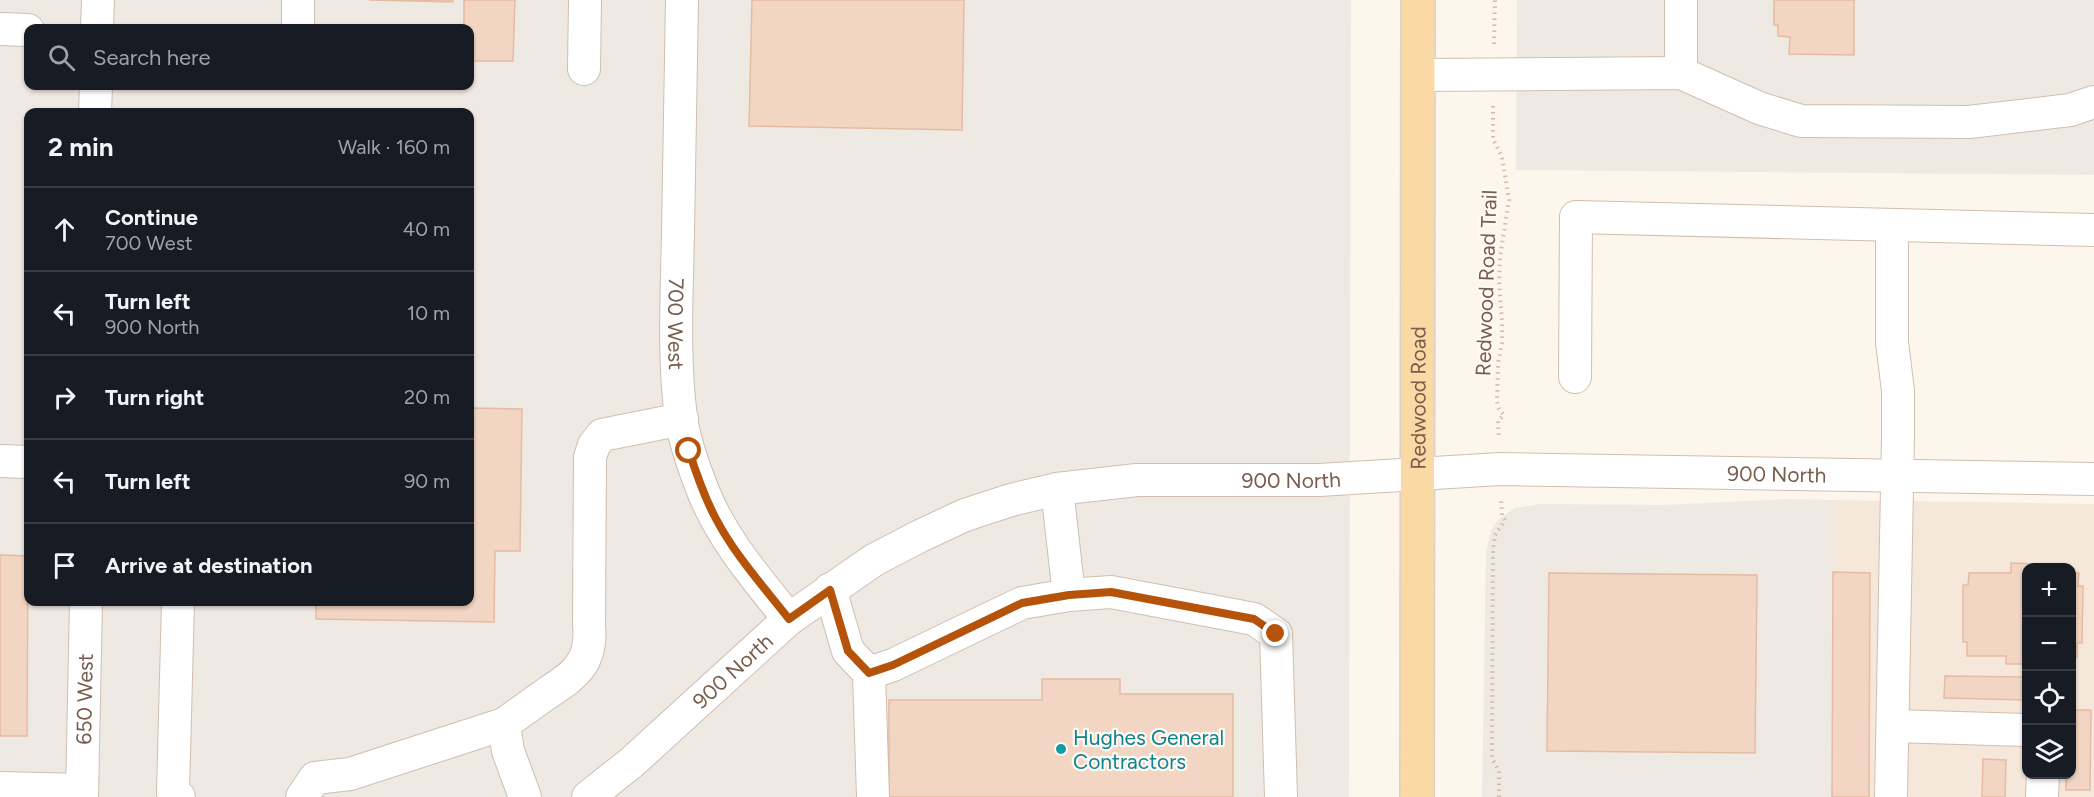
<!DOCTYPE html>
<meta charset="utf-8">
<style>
:root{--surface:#171b24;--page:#242831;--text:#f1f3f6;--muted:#9ea1a6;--line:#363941}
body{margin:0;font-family:Figtree,sans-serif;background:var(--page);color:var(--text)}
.controls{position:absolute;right:18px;bottom:18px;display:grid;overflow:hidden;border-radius:12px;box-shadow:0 2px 4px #0004}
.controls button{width:54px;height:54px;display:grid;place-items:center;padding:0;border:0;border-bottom:2px solid var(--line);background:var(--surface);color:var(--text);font:30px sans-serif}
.stop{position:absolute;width:18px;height:18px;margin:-14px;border:4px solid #b45309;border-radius:50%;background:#fff}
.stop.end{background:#b45309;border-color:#fff;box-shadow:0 2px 6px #0008}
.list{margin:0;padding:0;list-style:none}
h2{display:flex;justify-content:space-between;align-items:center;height:78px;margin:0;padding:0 24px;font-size:26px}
h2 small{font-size:20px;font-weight:400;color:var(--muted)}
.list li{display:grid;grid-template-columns:39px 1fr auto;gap:18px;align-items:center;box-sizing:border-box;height:84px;padding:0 24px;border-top:2px solid var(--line)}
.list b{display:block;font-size:22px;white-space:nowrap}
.list p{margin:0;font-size:20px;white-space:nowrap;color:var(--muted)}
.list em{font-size:20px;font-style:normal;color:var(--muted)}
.icon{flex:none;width:33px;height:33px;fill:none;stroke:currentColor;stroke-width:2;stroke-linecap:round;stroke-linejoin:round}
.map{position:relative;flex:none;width:2094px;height:797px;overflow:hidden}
.search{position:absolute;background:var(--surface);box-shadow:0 2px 4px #0004;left:24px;top:24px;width:450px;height:66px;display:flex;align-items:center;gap:15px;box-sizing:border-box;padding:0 21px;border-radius:12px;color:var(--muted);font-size:22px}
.panel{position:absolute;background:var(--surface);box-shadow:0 2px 4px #0004;left:24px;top:108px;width:450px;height:498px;border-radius:12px}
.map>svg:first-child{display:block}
.residential{fill:#f5e8da;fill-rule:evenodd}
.industrial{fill:#efe9e4;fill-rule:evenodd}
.building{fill:#f3d5c3;stroke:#e6bba3;stroke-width:1.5}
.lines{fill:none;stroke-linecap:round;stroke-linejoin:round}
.minor-casing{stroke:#d1beb0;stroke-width:34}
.major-casing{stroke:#dad1cd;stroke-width:36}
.path{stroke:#d9b8a5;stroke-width:4;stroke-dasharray:1.5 4.5;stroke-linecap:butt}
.minor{stroke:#fff;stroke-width:32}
.major{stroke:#fbd9a5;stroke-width:33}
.route{stroke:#b45309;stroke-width:8}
.culture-dot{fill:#0f9aa8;stroke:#fffaf3;stroke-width:2}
.labels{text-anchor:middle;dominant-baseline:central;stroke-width:4.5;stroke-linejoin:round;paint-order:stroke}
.street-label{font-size:21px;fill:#7a5c4d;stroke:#fffaf3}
.culture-label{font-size:21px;fill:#0d838f;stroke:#fffaf3;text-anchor:start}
</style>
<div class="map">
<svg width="2094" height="797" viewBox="0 0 2094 797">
<rect width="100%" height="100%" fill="#fdf6ec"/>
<path class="residential" d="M1833 500 2094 504V797H1832ZM2026 568H2072V774H2026Z"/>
<g class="industrial">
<path d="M0 0H1351L1349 797H0ZM28 28H470V86H28ZM28 112H470V602H28Z"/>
<polygon points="1517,0 2094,0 2094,175 1516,170"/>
<polygon points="1788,499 1833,500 1832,797 1482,797 1486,552 1491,531 1498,520 1515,508 1541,504 1664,505"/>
</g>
<g class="building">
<polygon points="369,0 453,0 453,2"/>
<polygon points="464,0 515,0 513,61 470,61 470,28 464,28"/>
<polygon points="752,0 964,0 962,130 749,126"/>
<polygon points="1774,0 1854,0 1854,55 1789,54 1790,37 1778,36 1778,25 1774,25"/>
<polygon points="470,408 522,409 520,551 495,551 494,622 316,619 316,602 470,602"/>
<polygon points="0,555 28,556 27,736 0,736"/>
<polygon points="2011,563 2037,564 2037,568 2026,568 2026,664 2006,664 2006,656 1967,656 1967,642 1963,642 1963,585 1968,585 1969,573 2011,573"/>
<polygon points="1833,572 1870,573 1869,797 1832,797"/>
<polygon points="1549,573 1757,575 1755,753 1547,751"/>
<polygon points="2072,573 2079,573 2078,586 2083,586 2082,643 2077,643 2077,657 2072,656"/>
<polygon points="1945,676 2026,677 2026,700 1944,698"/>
<polygon points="1042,679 1120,679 1120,694 1233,694 1233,797 889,797 889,700 1042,700"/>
<polygon points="2072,710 2091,710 2090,790 2066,790 2066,774 2072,774"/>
<polygon points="1983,759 2006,760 2005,797 1982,797"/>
</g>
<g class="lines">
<g class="minor-casing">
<g id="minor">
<path id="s1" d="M682 0C680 77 679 154 678 231 677 293 673 357 681 417 684 440 692 462 700 483 718 534 755 577 789 619"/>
<polyline points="1681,0 1681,73"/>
<polyline points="97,28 98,0"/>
<polyline points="298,28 298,0"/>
<polyline points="0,29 28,30"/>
<polyline points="584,69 585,0"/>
<polyline points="1418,75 1681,73 1759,108 1801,121 1969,122 2070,110 2094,102"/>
<polyline points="95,112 96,86"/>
<polyline points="1575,377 1576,217 2094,230"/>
<polyline points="0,461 28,462"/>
<polyline points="830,589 848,651 869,673 893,665 1022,603 1069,595 1057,489"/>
<polyline points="1069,595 1111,592 1254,619 1276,634 1281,797"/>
<polyline points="178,602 173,792 179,797"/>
<polyline points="869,673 873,797"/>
<polyline points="1893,726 2026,730"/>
<polyline points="0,788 82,790"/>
<path id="s2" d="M82 797 86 602"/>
<polyline points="302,797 315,778 350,774 504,724"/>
<path d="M525 797 508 751 504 724C518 714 532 704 546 694 575 675 593 663 589 624L590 457 594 445 602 435 682 419"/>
<path id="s3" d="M588 797 631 763 789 619 874 560 920 536 965 515 1011 500 1057 489 1137 480H1319L1500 469 2094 479"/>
<polyline points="1891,797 1898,436 1898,391 1892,342 1892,225"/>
<polyline points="2042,797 2043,774"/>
</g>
</g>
<g class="major-casing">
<g id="major">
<path id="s4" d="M1417 797 1418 0"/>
</g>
</g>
<g class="path">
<polyline points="1494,44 1495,0"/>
<polyline points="1493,106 1493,139 1502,157 1509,200 1500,257 1499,282 1502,322 1502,343 1498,364 1497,402 1499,409 1504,415 1498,421 1499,438"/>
<polyline points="1499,797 1499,771 1492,758 1493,551 1495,535 1505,520 1502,515 1501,499"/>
</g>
<use href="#minor" class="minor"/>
<use href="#major" class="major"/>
</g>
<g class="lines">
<path class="route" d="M689 451C696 473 704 496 715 517 734 554 763 586 789 619L830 590 848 651 869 673 893 665 1022 603 1069 595 1111 592 1254 619 1276 634"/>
</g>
<circle class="culture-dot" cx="1061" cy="749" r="6"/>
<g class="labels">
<g class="street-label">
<text transform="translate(1486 283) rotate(-88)">Redwood Road Trail</text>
<text stroke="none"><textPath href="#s1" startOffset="324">700 West</textPath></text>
<text stroke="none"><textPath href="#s4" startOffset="399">Redwood Road</textPath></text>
<text stroke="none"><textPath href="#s3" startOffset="1290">900 North</textPath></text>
<text stroke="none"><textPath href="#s3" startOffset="804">900 North</textPath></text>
<text stroke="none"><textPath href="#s3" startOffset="192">900 North</textPath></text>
<text stroke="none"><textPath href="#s2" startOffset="98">650 West</textPath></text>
</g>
<g class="culture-label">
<text x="1073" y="737">Hughes General<tspan x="1073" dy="24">Contractors</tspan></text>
</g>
</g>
</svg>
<div class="controls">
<button>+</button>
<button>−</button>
<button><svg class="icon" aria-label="locate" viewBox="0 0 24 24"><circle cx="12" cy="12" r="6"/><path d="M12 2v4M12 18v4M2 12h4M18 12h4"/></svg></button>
<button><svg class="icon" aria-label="layers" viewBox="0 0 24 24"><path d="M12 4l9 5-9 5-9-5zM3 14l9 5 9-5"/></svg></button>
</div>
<div class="stop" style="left:689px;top:451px"></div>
<div class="stop end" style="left:1276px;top:634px"></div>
<div class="search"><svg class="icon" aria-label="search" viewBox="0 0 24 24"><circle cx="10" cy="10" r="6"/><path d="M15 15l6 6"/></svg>Search here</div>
<section class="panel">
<h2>2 min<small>Walk · 160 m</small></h2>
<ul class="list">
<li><svg class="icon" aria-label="ahead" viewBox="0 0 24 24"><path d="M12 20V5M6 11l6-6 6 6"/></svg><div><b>Continue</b><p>700 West</p></div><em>40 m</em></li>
<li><svg class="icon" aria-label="left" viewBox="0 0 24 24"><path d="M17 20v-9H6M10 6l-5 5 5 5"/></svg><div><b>Turn left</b><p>900 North</p></div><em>10 m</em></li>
<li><svg class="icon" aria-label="right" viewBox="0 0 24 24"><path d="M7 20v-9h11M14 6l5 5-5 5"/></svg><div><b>Turn right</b></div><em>20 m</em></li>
<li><svg class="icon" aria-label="left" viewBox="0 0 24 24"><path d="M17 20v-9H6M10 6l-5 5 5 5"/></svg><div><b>Turn left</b></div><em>90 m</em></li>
<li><svg class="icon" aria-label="arrive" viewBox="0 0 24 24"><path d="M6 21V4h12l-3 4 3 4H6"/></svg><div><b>Arrive at destination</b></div></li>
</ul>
</section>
</div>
